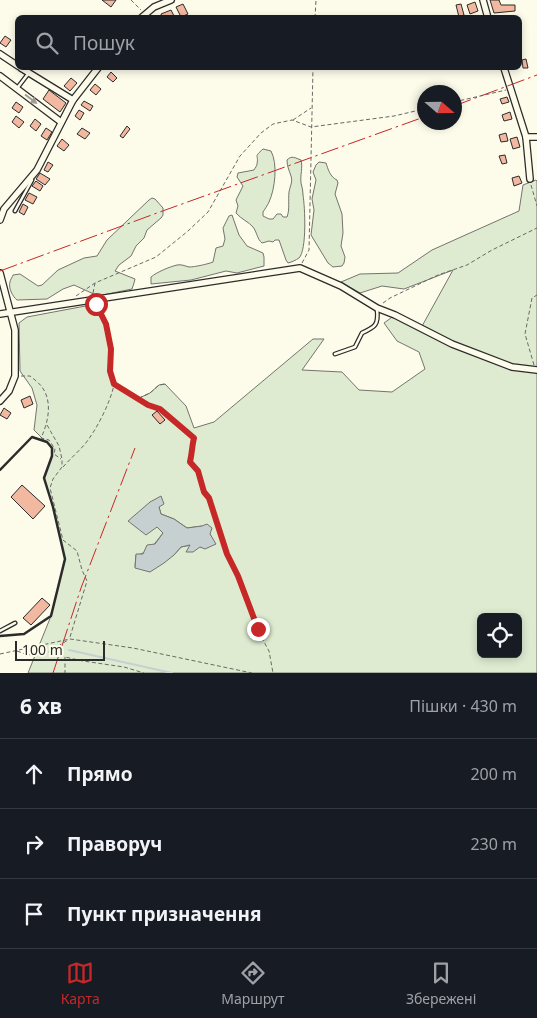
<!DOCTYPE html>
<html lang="uk">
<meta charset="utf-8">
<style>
:root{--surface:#171b24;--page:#20242c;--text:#f1f3f6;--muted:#9ea1a6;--line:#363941;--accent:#c62828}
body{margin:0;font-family:"Noto Sans",sans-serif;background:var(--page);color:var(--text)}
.controls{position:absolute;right:15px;bottom:15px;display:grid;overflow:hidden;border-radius:8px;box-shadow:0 2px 8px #0003}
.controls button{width:45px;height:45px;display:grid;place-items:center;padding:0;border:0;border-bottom:1px solid var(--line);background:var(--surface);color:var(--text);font:25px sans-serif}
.compass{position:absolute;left:417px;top:85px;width:45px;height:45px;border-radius:50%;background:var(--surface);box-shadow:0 2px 8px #0003;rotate:110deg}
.scale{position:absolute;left:15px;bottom:12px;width:90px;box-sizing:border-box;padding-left:5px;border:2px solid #2b2b2b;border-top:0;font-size:14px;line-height:18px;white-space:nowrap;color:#2b2b2b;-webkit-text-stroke:4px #fdfbea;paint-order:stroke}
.stop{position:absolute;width:15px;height:15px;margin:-11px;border:4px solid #c62828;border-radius:50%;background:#fff}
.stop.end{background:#c62828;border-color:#fff;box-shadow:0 1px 5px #0008}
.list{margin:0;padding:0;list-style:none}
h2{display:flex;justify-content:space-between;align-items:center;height:65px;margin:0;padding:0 20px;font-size:21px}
h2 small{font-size:16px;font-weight:400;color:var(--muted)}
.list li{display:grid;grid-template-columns:32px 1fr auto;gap:15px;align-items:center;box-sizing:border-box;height:70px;padding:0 20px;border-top:1px solid var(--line)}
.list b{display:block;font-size:19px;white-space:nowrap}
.list em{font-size:16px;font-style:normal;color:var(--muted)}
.icon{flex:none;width:28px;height:28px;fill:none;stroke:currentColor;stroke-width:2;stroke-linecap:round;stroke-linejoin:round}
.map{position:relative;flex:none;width:537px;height:673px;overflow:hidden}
.search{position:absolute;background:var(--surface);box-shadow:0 2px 8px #0003;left:15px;right:15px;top:15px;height:55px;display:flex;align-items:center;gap:12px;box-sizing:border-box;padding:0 18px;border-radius:8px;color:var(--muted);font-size:19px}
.sheet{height:275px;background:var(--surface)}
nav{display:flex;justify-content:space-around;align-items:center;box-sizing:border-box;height:70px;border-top:1px solid var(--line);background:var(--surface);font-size:14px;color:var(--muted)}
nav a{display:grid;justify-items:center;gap:2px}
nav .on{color:var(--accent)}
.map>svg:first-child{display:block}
.green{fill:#deebd1;stroke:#74746e;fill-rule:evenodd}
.water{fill:#c7d0d0;stroke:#74746e}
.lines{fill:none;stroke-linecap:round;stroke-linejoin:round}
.stream{stroke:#c7d0d0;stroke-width:2}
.building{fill:#f2b8a0;stroke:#2b2b2b}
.service-casing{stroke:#2b2b2b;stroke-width:5}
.minor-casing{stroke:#2b2b2b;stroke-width:8}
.path{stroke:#6a6964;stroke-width:1;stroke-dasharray:4 2.5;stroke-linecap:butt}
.service{stroke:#fdfbea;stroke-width:2.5}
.minor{stroke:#fdfbea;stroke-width:5.5}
.wall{stroke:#2b2b2b;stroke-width:2.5}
.power{stroke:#c62828;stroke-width:1;stroke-dasharray:18 4 2.5 4;stroke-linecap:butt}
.oneway{fill:#9e9d94}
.route{stroke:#c62828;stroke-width:6}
</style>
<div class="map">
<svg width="537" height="673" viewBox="0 0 537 673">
<rect width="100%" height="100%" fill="#fdfbea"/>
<g class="green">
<path d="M263 149 271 151C278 164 275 189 269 202 267 206 265 209 263 212V216L269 219H273L277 214H281L283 217H287C290 209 288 201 289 192 290 186 293 182 291 176 289 170 287 166 287 160 292 155 295 158 301 160 303 168 300 175 301 183 302 187 303 191 303 195 305 207 307 250 299 258 296 260 292 262 288 263L286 260 279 240H275L273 242 269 241 262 243C257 239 257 232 253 227 249 222 241 219 236 213L238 206 236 200 243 186 237 177 238 173 254 170C255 168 257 166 257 164 259 154 253 158 263 149Z"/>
<path d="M319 162 326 163C328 169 330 177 337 180L338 183 335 194 342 214 343 233 341 246 345 257 344 263 342 266 333 267 328 263 311 235 314 210 312 199 316 180 313 172 316 165Z"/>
<path d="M536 180 537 181V673H28L51 616 65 559 53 507 44 478 52 456V448L34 430 37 405 32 388 20 371 19 323 27 317 96 304 106 324 111 349 110 371 114 384 137 399 150 393 159 385 165 384 186 406 194 428 214 422 313 339H324L302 370 342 372 359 390 392 392 425 369 419 352 397 341 384 323 395 315 421 328 453 270 404 289 382 286 360 293 341 282 360 274 398 273 432 250 519 211 523 185ZM150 502 159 507 161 514 174 519 187 528 202 526 210 534 215 544 200 547 191 545 181 547 174 555 135 567 136 555C148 554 156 542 163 533L157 527ZM481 617H518V654H481Z"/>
<path d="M152 198 155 199 163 208V215L161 218 147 230 144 238 136 246 131 256 119 265 115 271 135 279 134 283 132 289 98 296 74 285 63 289 47 299 17 300C13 297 8 288 10 282 10 280 13 276 13 275L20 274 38 286 42 285 58 270 84 258 97 256 107 240 149 200Z"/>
<path d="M232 215 239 235 247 246 263 253 264 257V266L237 273 226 271 191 280 151 284V277C157 272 169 267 177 265 181 264 185 266 189 267 195 267 208 264 213 262L216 248 223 246 225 239 223 228 229 216Z"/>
</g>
<polygon class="water" points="161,496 164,504 159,507 161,514 174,519 187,528 202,526 207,524 212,528 210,534 216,544 205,549 200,547 193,552 186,552 190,545 181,547 174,555 164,563 150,572 135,568 136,554 143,554 147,545 155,544 163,533 157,527 146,535 128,521 150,502"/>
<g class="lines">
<polyline class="stream" points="69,650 172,673"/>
</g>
<g class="building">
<polygon points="102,0 116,0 111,7"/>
<polygon points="490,0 499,0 501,5 515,5 515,11 494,13"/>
<polygon points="475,2 478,11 470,14 467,5"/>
<polygon points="183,4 188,14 181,17 176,7"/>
<polygon points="461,4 464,15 459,17 456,5"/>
<polygon points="171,10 175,18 162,18 161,14"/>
<polygon points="5,36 11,40 6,47 0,43"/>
<polygon points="526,59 528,68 523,68 522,60"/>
<polygon points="111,72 117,78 113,82 107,77"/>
<polygon points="71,78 77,83 70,91 64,86"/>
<polygon points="95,84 101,89 96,95 90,90"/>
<polygon points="49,90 66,103 60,112 43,99"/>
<polygon points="507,97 509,102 502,104 500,99"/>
<polygon points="84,101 93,106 90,111 81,105"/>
<polygon points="16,102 23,107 19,113 12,108"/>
<polygon points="79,110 84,113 80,120 75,116"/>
<polygon points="510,112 512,119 504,121 502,115"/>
<polygon points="16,116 24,122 19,128 12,122"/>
<polygon points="35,119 41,124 36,131 30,126"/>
<polygon points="127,126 130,129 123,138 120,136"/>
<polygon points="46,128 52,132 47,140 41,136"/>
<polygon points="82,128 90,133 85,139 77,134"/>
<polygon points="506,133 508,141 501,142 499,135"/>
<polygon points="517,137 520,147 513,149 510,139"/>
<polygon points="62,139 69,145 64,151 57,146"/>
<polygon points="505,155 507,163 502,164 499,156"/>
<polygon points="48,162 53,165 48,172 44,170"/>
<polygon points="40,173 50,179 45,185 36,179"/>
<polygon points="519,176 522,183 514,186 512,178"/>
<polygon points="36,181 43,186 40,191 32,186"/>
<polygon points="29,193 37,197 33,204 25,200"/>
<polygon points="23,204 28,207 24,215 19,212"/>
<polygon points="30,396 33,404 24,408 21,400"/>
<polygon points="4,408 11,413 7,419 0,415"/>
<polygon points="157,411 165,420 160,424 152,415"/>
<polygon points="22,485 45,506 33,519 11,497"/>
<polygon points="42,598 50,605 31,625 23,618"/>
</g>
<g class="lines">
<g class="service-casing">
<g id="service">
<polyline points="18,87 28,74"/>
<polyline points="15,211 32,180"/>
<path d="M335 354 355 347 362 333C375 327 379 325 377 309"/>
<polyline points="0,631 15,623"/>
</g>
</g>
<g class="minor-casing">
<g id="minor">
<polyline points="483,0 488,18"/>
<polyline points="141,18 154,7 171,0"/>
<polyline points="0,54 18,66"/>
<polyline points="21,68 73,100"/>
<polyline points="504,68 526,137 530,179"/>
<polyline points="0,76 61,122"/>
<polyline points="526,137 537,137"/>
<polyline points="0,220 4,209 37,170 73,100 98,68"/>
<polyline points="0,273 15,330 15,376 9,391 0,401"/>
<polyline points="0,314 300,268 341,286 377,308 395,315 452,344 512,367 537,370"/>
</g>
</g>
<g class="path">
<polyline points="131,0 141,10"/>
<polyline points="315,18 316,0"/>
<polyline points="454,102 506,90"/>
<polyline points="293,120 311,108"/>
<polyline points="531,185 537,206"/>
<polyline points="302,263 309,250 313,68"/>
<polyline points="93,293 95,283"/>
<polyline points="76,296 95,283 156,257 188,231 208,212 240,156 261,133 273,124 292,120 311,127 394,116 424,109"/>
<polyline points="383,303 390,298 438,275 467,265 492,250 537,228"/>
<polyline points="97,306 106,324 111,349 110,371 114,384 137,399 150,393 159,385 165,384"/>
<polyline points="534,365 525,334 532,298 537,295"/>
<path d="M21 376H30C34 379 39 383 42 387 53 402 48 423 41 438L49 440 55 449 54 454 61 459"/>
<path d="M137 399 148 405 160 409 194 438C192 446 192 453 189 462L198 471 204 492 209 498 227 554 238 577 257 629 269 651 273 673"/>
<polyline points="47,425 59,446 62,459 62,467 53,479 50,488 63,540 77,551 82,570 87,581 70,637"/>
<path d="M63 467C70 459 78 452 85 444 97 429 110 403 114 385"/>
<polyline points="17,651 28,655 54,651 65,657 83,661 124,667 144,673"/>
<polyline points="0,654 70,639 133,648 252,673"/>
<polyline points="60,654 60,645 68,640"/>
<polyline points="65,657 65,673"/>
</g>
<use href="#service" class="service"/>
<use href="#minor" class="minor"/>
<polyline class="wall" points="0,470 32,437 47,442 52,448 52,456 44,478 53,507 65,559 51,616 24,634 0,636"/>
<g class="power">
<polyline points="454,106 537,75"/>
<polyline points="0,271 157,213 424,117"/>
<polyline points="53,673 81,588 135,448"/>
</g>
</g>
<defs><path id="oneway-solid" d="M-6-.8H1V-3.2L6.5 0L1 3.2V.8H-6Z" transform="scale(1.25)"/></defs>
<use class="oneway" href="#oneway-solid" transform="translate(31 99) rotate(37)"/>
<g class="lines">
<path class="route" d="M96 304 106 324 111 349 110 371 114 384 148 405 160 409 194 438C192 446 192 453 190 462L198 471 204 492 209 498 227 554 238 576 258 629"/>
</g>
</svg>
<div class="controls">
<button><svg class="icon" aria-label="locate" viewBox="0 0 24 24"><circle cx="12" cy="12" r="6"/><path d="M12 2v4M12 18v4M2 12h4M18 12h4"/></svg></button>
</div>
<svg class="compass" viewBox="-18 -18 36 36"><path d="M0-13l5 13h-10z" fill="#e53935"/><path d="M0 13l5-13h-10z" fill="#9ea1a6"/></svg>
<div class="scale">100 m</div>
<div class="stop" style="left:96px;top:304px"></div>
<div class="stop end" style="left:258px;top:629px"></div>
<div class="search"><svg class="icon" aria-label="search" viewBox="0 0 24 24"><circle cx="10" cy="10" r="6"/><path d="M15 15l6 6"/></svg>Пошук</div>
</div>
<section class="sheet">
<h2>6 хв<small>Пішки · 430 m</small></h2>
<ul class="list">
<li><svg class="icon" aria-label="ahead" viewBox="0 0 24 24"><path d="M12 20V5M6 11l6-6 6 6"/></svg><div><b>Прямо</b></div><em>200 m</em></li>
<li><svg class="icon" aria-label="right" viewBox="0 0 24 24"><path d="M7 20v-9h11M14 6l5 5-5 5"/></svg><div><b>Праворуч</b></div><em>230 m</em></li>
<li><svg class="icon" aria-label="arrive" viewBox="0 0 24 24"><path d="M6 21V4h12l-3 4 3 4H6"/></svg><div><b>Пункт призначення</b></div></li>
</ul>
</section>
<nav>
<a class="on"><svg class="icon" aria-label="map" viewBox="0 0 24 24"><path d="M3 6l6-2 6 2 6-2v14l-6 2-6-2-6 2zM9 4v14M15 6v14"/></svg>Карта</a>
<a><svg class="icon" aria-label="directions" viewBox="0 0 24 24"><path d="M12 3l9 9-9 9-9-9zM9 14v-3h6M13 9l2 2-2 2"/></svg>Маршрут</a>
<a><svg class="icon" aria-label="saved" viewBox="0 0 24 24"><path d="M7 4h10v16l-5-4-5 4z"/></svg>Збережені</a>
</nav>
